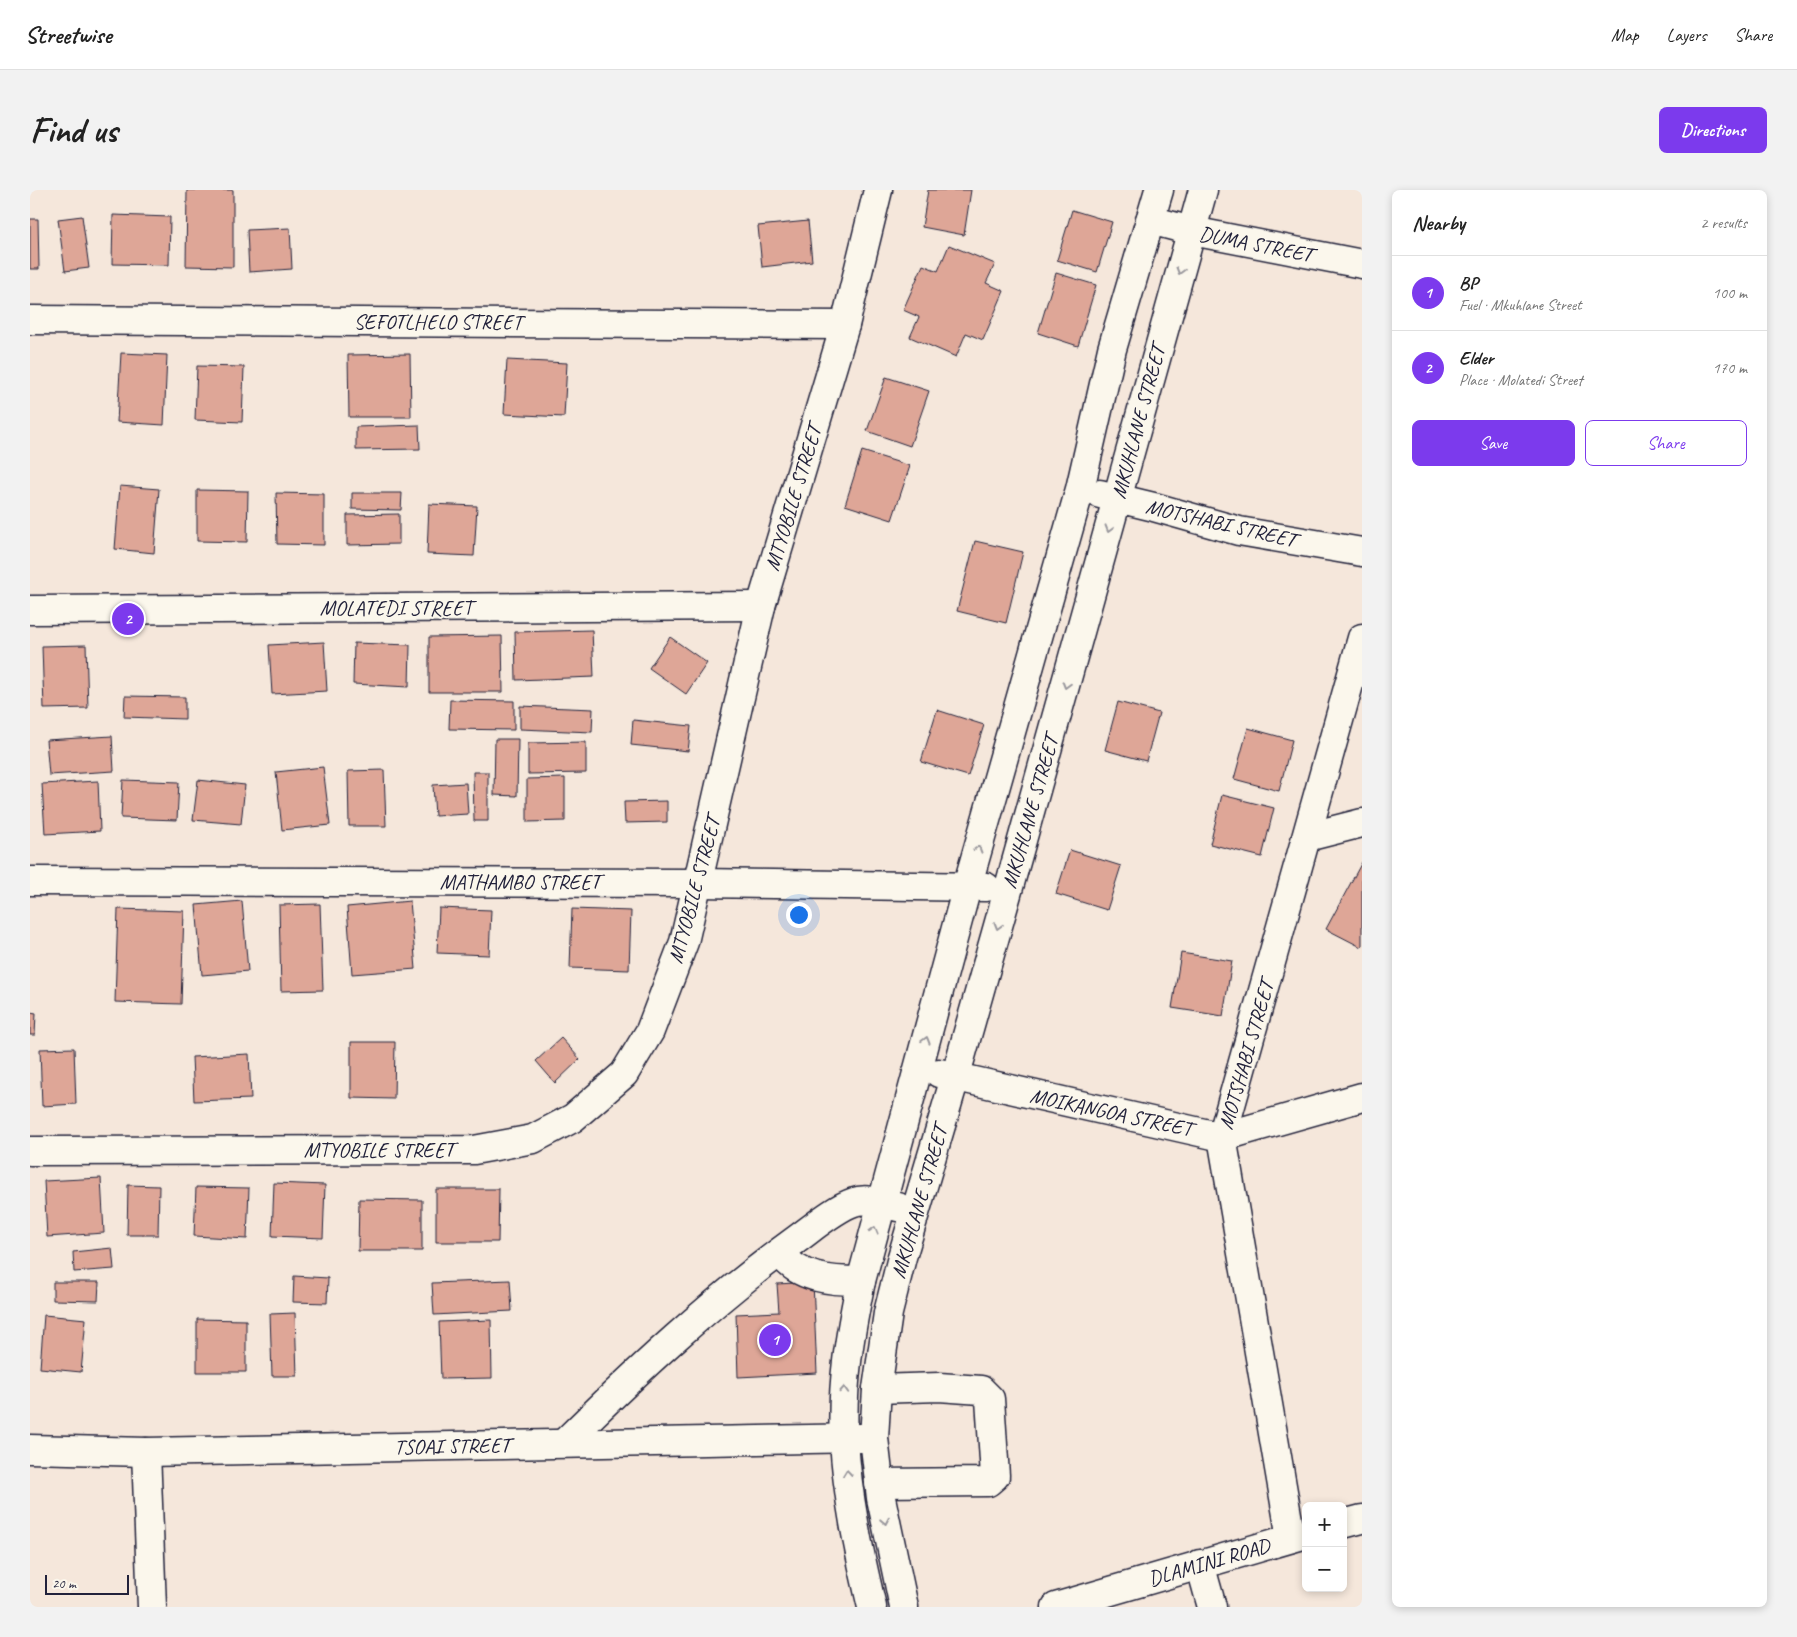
<!DOCTYPE html>
<meta charset="utf-8">
<style>
:root{--surface:#fff;--page:#f2f2f2;--text:#222;--muted:#767676;--line:#e0e0e0;--accent:#7c3aed}
body{margin:0;font-family:Caveat,sans-serif;background:var(--page);color:var(--text)}
.controls{position:absolute;right:15px;bottom:15px;display:grid;overflow:hidden;border-radius:8px;box-shadow:0 2px 8px #0003}
.controls button{width:45px;height:45px;display:grid;place-items:center;padding:0;border:0;border-bottom:1px solid var(--line);background:var(--surface);color:var(--text);font:25px sans-serif}
.scale{position:absolute;left:15px;bottom:12px;width:84px;box-sizing:border-box;padding-left:5px;border:2px solid #22223b;border-top:0;font-size:14px;line-height:18px;white-space:nowrap;color:#22223b;-webkit-text-stroke:4px #fbf7ec;paint-order:stroke}
.you{position:absolute;left:768px;top:724px;width:18px;height:18px;margin:-12px;border:4px solid #fff;border-radius:50%;background:#1a73e8;box-shadow:0 0 0 8px #1a73e833}
.badge{display:grid;place-items:center;width:32px;height:32px;border-radius:50%;background:var(--accent);color:#fff;font-size:16px;font-weight:700}
.pin{position:absolute;translate:-50% -50%;border:2px solid #fff;box-shadow:0 1px 5px #0006}
.list{margin:0;padding:0;list-style:none}
h2{display:flex;justify-content:space-between;align-items:center;height:65px;margin:0;padding:0 20px;font-size:21px}
h2 small{font-size:16px;font-weight:400;color:var(--muted)}
.list li{display:grid;grid-template-columns:32px 1fr auto;gap:15px;align-items:center;box-sizing:border-box;height:75px;padding:0 20px;border-top:1px solid var(--line)}
.list b{display:block;font-size:19px;white-space:nowrap}
.list p{margin:0;font-size:16px;white-space:nowrap;color:var(--muted)}
.list em{font-size:16px;font-style:normal;color:var(--muted)}
.actions{display:flex;gap:10px;padding:15px 20px}
.actions a{flex:1;padding:11px 0;border:1px solid var(--accent);border-radius:8px;text-align:center;font-size:18px;color:var(--accent)}
.actions .main{background:var(--accent);color:#fff}
.map{position:relative;flex:none;width:1332px;height:1417px;overflow:hidden;border-radius:8px}
header{display:flex;align-items:center;gap:30px;box-sizing:border-box;height:70px;padding:0 25px;background:var(--surface);border-bottom:1px solid var(--line)}
header strong{font-size:24px}
nav{display:flex;gap:28px;margin-inline-start:auto;font-size:18px}
.intro{display:flex;align-items:center;justify-content:space-between;box-sizing:border-box;height:120px;padding:0 30px}
h1{margin:0;font-size:35px}
.button{padding:12px 22px;border-radius:8px;background:var(--accent);color:#fff;font-size:18px;font-weight:700}
main{display:flex;gap:30px;padding:0 30px}
aside{flex:1;background:var(--surface);border-radius:8px;box-shadow:0 2px 8px #0003}
.map>svg:first-child{display:block}
.building{fill:#dea697;stroke:#22223b}
.lines{fill:none;stroke-linecap:round;stroke-linejoin:round}
.minor-casing{stroke:#22223b;stroke-width:31}
.minor{stroke:#fbf7ec;stroke-width:28}
.oneway{stroke:#99979c}
.labels{text-anchor:middle;dominant-baseline:central;stroke-width:4;stroke-linejoin:round;paint-order:stroke}
.street-label{font-size:21px;fill:#22223b;stroke:#fbf7ec}
</style>
<header>
<strong>Streetwise</strong>
<nav><a>Map</a><a>Layers</a><a>Share</a></nav>
</header>
<div class="intro"><h1>Find us</h1><a class="button">Directions</a></div>
<main>
<div class="map">
<svg width="1332" height="1417" viewBox="0 0 1332 1417">
<rect width="100%" height="100%" fill="#f5e7db"/>
<filter id="ink" filterUnits="userSpaceOnUse"><feTurbulence type="fractalNoise" baseFrequency=".02" numOctaves="2"/><feDisplacementMap in="SourceGraphic" scale="10" xChannelSelector="R" yChannelSelector="G"/><feConvolveMatrix kernelMatrix="1 2 1 2 8 2 1 2 1" color-interpolation-filters="sRGB"/></filter>
<g filter="url(#ink)">
<g class="building">
<polygon points="157,0 203,0 203,77 156,76"/>
<polygon points="898,0 941,0 934,45 892,37"/>
<polygon points="1042,20 1082,32 1067,82 1027,70"/>
<polygon points="83,25 140,27 139,75 82,74"/>
<polygon points="52,26 59,78 35,81 28,29"/>
<polygon points="0,29 8,29 9,79 0,79"/>
<polygon points="778,31 782,71 732,77 728,36"/>
<polygon points="260,38 262,79 219,82 217,40"/>
<polygon points="919,55 965,74 956,93 974,101 953,150 936,143 926,167 880,147 889,127 873,120 893,75 908,81"/>
<polygon points="1026,83 1066,95 1048,156 1008,143"/>
<polygon points="91,163 137,165 134,235 87,232"/>
<polygon points="380,164 381,227 319,227 318,165"/>
<polygon points="477,170 537,173 534,227 474,224"/>
<polygon points="167,176 214,177 212,232 165,230"/>
<polygon points="856,187 899,201 880,256 837,241"/>
<polygon points="389,235 390,259 326,260 326,237"/>
<polygon points="832,261 880,276 862,330 815,315"/>
<polygon points="90,296 129,299 124,363 85,359"/>
<polygon points="167,300 218,301 217,352 167,351"/>
<polygon points="246,303 294,304 294,355 247,354"/>
<polygon points="322,303 372,303 371,320 322,319"/>
<polygon points="399,314 447,316 444,366 397,364"/>
<polygon points="369,324 369,354 317,355 317,325"/>
<polygon points="945,351 993,362 976,433 927,421"/>
<polygon points="562,440 564,487 486,490 485,442"/>
<polygon points="472,446 473,502 399,502 399,447"/>
<polygon points="640,447 677,473 656,504 619,478"/>
<polygon points="294,452 297,501 242,504 239,455"/>
<polygon points="324,453 380,455 379,497 323,494"/>
<polygon points="56,455 58,518 14,519 12,456"/>
<polygon points="95,506 155,507 155,529 94,527"/>
<polygon points="420,510 484,511 484,540 419,539"/>
<polygon points="1088,512 1129,523 1116,571 1075,560"/>
<polygon points="490,516 563,519 562,542 490,539"/>
<polygon points="907,520 954,535 938,586 891,572"/>
<polygon points="603,530 661,536 658,561 601,555"/>
<polygon points="1218,538 1262,550 1249,601 1204,589"/>
<polygon points="82,546 84,581 19,585 16,550"/>
<polygon points="465,549 488,549 487,606 464,605"/>
<polygon points="556,552 556,583 498,584 498,553"/>
<polygon points="293,577 300,635 252,640 246,582"/>
<polygon points="354,580 356,636 319,636 318,581"/>
<polygon points="443,582 458,582 458,631 444,631"/>
<polygon points="535,588 535,631 497,632 497,589"/>
<polygon points="93,590 149,592 147,630 91,628"/>
<polygon points="168,590 215,595 211,634 163,630"/>
<polygon points="68,591 70,641 15,644 12,594"/>
<polygon points="436,593 438,624 405,626 403,595"/>
<polygon points="1192,605 1244,618 1232,667 1180,654"/>
<polygon points="637,611 637,632 595,633 594,612"/>
<polygon points="1040,660 1091,676 1077,720 1026,704"/>
<polygon points="1332,672 1332,755 1331,757 1296,739"/>
<polygon points="212,711 218,781 172,785 166,715"/>
<polygon points="380,711 386,779 322,784 317,717"/>
<polygon points="290,714 293,800 251,801 249,715"/>
<polygon points="409,718 461,720 459,765 407,763"/>
<polygon points="88,719 154,721 151,814 85,812"/>
<polygon points="542,719 601,721 599,780 540,778"/>
<polygon points="1151,763 1202,771 1193,826 1142,818"/>
<polygon points="0,822 6,823 5,845 0,845"/>
<polygon points="531,848 550,869 525,893 506,871"/>
<polygon points="321,852 365,852 364,909 321,908"/>
<polygon points="44,858 46,914 12,916 10,859"/>
<polygon points="219,864 221,909 164,911 162,867"/>
<polygon points="71,988 74,1043 17,1047 14,991"/>
<polygon points="244,993 295,995 293,1048 242,1046"/>
<polygon points="98,995 129,996 128,1045 97,1045"/>
<polygon points="166,997 219,998 217,1049 164,1046"/>
<polygon points="406,999 469,999 468,1052 406,1052"/>
<polygon points="329,1009 392,1010 392,1061 328,1061"/>
<polygon points="82,1058 84,1079 44,1082 43,1062"/>
<polygon points="264,1086 298,1088 297,1113 263,1112"/>
<polygon points="480,1090 482,1121 404,1125 402,1093"/>
<polygon points="23,1092 69,1092 68,1111 23,1110"/>
<polygon points="783,1092 787,1183 708,1187 706,1124 749,1122 747,1094"/>
<polygon points="265,1123 267,1186 242,1186 240,1124"/>
<polygon points="14,1125 56,1129 51,1182 10,1178"/>
<polygon points="167,1129 216,1130 216,1182 167,1182"/>
<polygon points="461,1130 462,1188 411,1189 409,1132"/>
</g>
<g class="lines">
<g class="minor-casing">
<g id="minor">
<polyline points="1120,30 1162,41 1332,74"/>
<polyline points="0,130 815,135"/>
<polyline points="1070,304 1124,317 1209,341 1332,362"/>
<polyline points="0,420 731,416"/>
<polyline points="1277,647 1332,633"/>
<polyline points="0,691 668,693 956,697"/>
<polyline points="909,883 1192,947 1332,907"/>
<polyline points="0,961 444,960 503,949 543,928 594,884 620,841 654,752 731,416 815,135 848,0"/>
<path d="M750 1062C767 1089 802 1091 831 1091"/>
<polyline points="847,1199 909,1197 951,1200 960,1209 965,1286 958,1292 849,1293"/>
<path d="M534 1253C606 1182 681 1112 763 1052 780 1040 805 1018 824 1012 838 1007 854 1014 868 1017"/>
<polyline points="0,1259 116,1262 832,1248"/>
<polyline points="116,1262 122,1417"/>
<polyline points="1313,1334 1332,1329"/>
<polyline points="1261,1348 1192,947 1332,448"/>
<polyline points="1170,1374 1182,1417"/>
<path d="M842 1417C829 1362 817 1306 814 1249 811 1195 820 1143 831 1091L937 697 1050 299 1082 159 1129 0"/>
<polyline points="874,1417 851,1308 844,1248 847,1199 858,1123 872,1067 925,888 979,697 1173,0"/>
<polyline points="1026,1417 1276,1344"/>
</g>
</g>
<use href="#minor" class="minor"/>
</g>
<defs><path id="oneway-chevron" d="M-2-3.5L2.5 0L-2 3.5" fill="none" stroke-width="1.6" stroke-linecap="round" stroke-linejoin="round" transform="scale(1.25)"/></defs>
<g class="oneway">
<use href="#oneway-chevron" transform="translate(1150 81) rotate(106)"/>
<use href="#oneway-chevron" transform="translate(1079 339) rotate(106)"/>
<use href="#oneway-chevron" transform="translate(1036 495) rotate(106)"/>
<use href="#oneway-chevron" transform="translate(948 659) rotate(-74)"/>
<use href="#oneway-chevron" transform="translate(968 736) rotate(106)"/>
<use href="#oneway-chevron" transform="translate(896 850) rotate(-74)"/>
<use href="#oneway-chevron" transform="translate(844 1040) rotate(-75)"/>
<use href="#oneway-chevron" transform="translate(814 1200) rotate(-87)"/>
<use href="#oneway-chevron" transform="translate(817 1283) rotate(-96)"/>
<use href="#oneway-chevron" transform="translate(855 1331) rotate(79)"/>
</g>
</g>
<g class="labels">
<g class="street-label">
<text transform="translate(1226 54) rotate(11)">DUMA STREET</text>
<text x="408" y="132">SEFOTLHELO STREET</text>
<text transform="translate(1108 232) rotate(-75)">MKUHLANE STREET</text>
<text transform="translate(763 308) rotate(-73)">MTYOBILE STREET</text>
<text transform="translate(1191 333) rotate(13)">MOTSHABI STREET</text>
<text x="366" y="418">MOLATEDI STREET</text>
<text transform="translate(1000 622) rotate(-74)">MKUHLANE STREET</text>
<text x="490" y="692">MATHAMBO STREET</text>
<text transform="translate(664 700) rotate(-75)">MTYOBILE STREET</text>
<text transform="translate(1216 865) rotate(-74)">MOTSHABI STREET</text>
<text transform="translate(1081 922) rotate(12)">MOIKANGOA STREET</text>
<text x="349" y="960">MTYOBILE STREET</text>
<text transform="translate(889 1012) rotate(-74)">MKUHLANE STREET</text>
<text transform="translate(422 1256) rotate(-1)">TSOAI STREET</text>
<text transform="translate(1179 1372) rotate(-16)">DLAMINI ROAD</text>
</g>
</g>
</svg>
<div class="controls">
<button>+</button>
<button>−</button>
</div>
<div class="scale">20 m</div>
<div class="you"></div>
<div class="pin badge" style="left:745px;top:1150px">1</div>
<div class="pin badge" style="left:98px;top:429px">2</div>
</div>
<aside>
<h2>Nearby<small>2 results</small></h2>
<ul class="list">
<li><span class="badge">1</span><div><b>BP</b><p>Fuel · Mkuhlane Street</p></div><em>100 m</em></li>
<li><span class="badge">2</span><div><b>Elder</b><p>Place · Molatedi Street</p></div><em>170 m</em></li>
</ul>
<div class="actions"><a class="main">Save</a><a>Share</a></div>
</aside>
</main>
